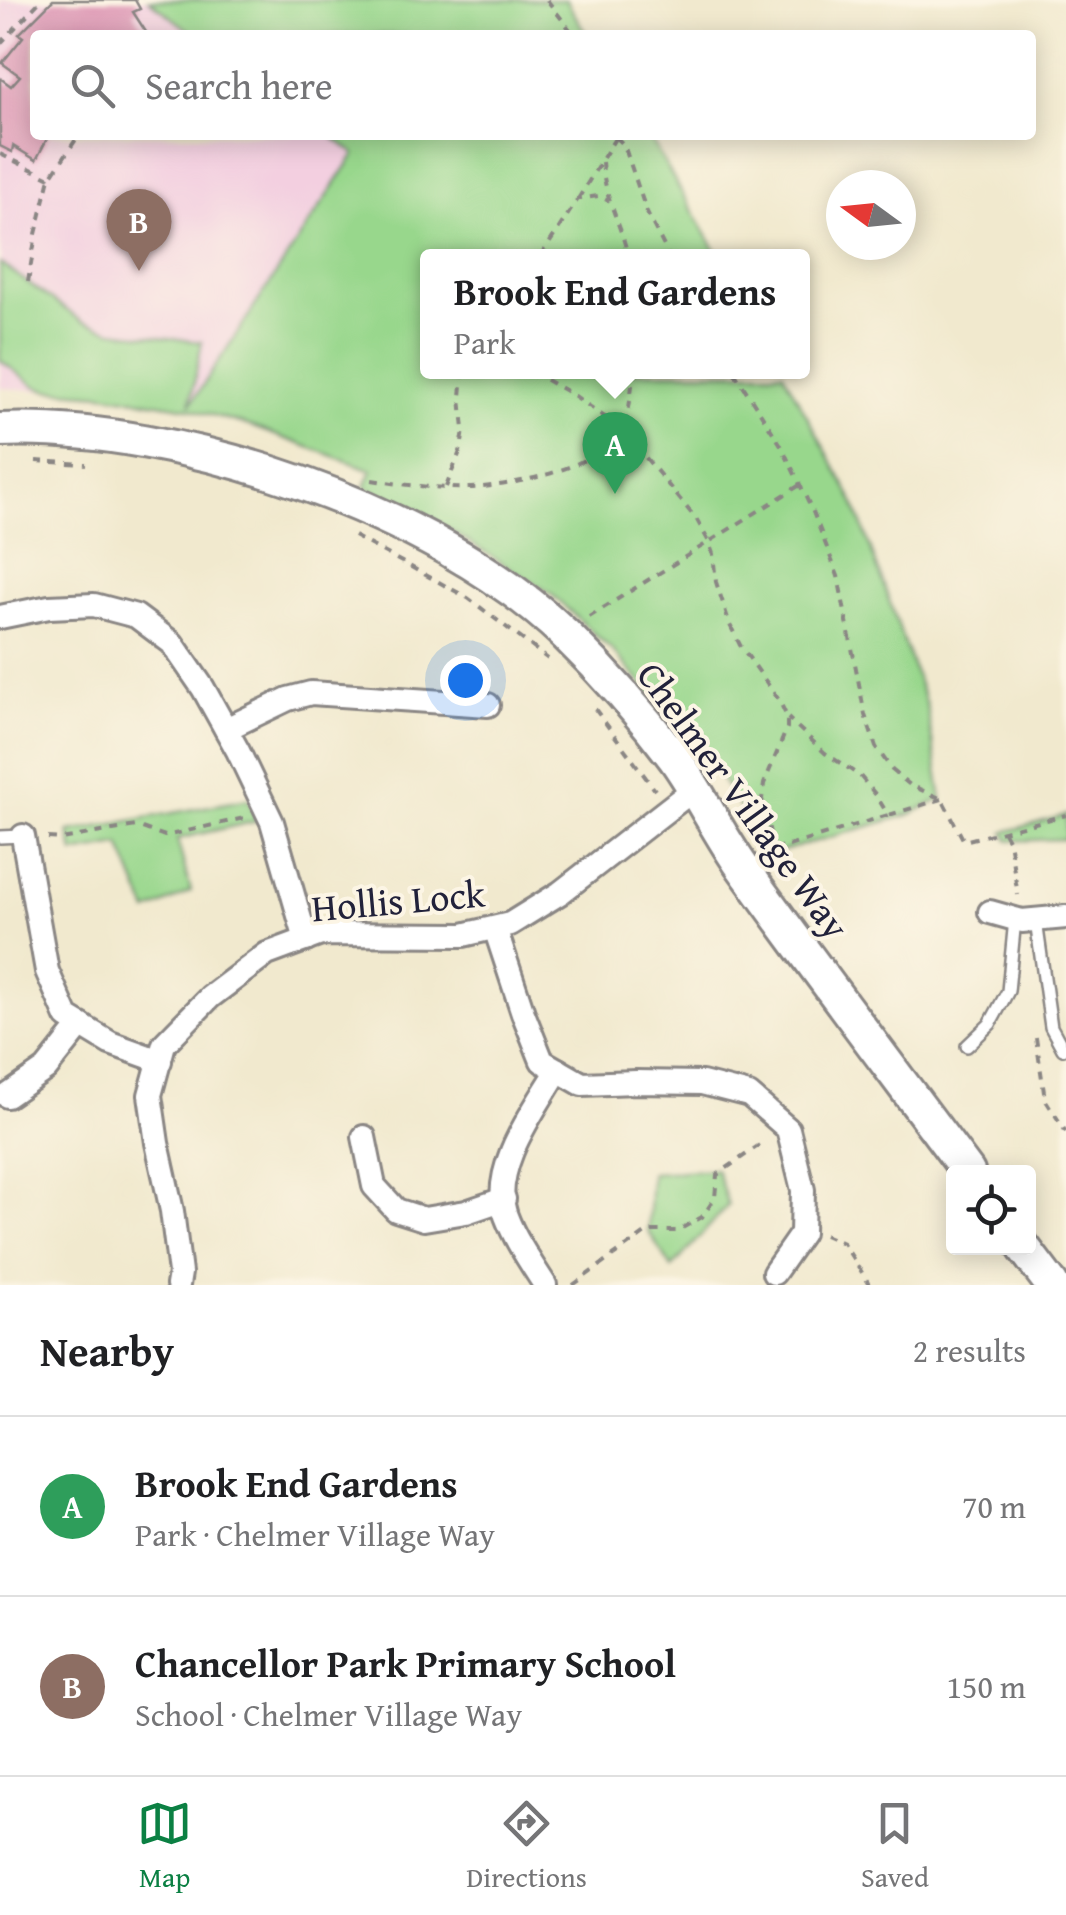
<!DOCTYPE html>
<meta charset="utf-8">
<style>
:root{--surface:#fff;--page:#f2f2f2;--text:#202124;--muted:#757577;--line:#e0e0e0;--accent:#0b8043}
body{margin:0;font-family:"Gentium Book Plus",serif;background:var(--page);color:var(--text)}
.controls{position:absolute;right:30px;bottom:30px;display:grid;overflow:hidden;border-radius:10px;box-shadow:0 5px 25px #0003}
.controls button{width:90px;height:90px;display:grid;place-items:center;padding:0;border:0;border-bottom:2px solid var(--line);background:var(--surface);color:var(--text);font:50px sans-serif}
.compass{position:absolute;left:826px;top:170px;width:90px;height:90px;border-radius:50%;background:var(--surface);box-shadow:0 5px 25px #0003;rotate:285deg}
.you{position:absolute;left:465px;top:680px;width:35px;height:35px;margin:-25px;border:8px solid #fff;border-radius:50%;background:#1a73e8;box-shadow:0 0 0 15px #1a73e833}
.badge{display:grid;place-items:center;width:65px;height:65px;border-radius:50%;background:var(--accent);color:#fff;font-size:32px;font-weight:700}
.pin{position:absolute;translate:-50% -82px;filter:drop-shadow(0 2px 5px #0008)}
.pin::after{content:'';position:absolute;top:52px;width:35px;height:30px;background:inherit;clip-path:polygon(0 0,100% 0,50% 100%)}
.popup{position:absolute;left:420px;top:249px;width:390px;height:130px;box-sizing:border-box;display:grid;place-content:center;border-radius:10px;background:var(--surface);filter:drop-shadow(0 2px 8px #0005);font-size:32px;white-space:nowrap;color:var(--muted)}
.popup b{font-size:38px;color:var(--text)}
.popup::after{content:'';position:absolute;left:50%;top:100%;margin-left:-20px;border:20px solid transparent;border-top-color:var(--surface)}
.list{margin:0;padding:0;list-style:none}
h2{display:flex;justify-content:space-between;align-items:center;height:130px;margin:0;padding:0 40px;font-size:42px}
h2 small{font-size:32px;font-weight:400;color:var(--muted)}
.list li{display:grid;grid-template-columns:65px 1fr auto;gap:30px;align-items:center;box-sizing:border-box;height:180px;padding:0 40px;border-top:2px solid var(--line)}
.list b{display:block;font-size:38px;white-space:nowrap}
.list p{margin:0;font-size:32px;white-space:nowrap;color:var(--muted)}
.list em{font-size:32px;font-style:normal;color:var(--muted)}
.icon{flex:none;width:55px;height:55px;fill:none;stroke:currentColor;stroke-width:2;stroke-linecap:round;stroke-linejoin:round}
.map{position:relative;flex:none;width:1066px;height:1285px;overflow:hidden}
.search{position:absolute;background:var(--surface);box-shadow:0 5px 25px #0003;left:30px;right:30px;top:30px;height:110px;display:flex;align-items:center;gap:25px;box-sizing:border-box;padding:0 35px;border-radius:10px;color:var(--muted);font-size:38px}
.sheet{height:490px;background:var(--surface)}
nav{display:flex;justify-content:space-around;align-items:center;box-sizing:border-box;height:140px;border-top:2px solid var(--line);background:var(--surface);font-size:28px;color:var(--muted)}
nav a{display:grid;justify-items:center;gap:5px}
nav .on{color:var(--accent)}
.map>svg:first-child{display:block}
.built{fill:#f3cfe0}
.green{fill:#98d78c;stroke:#5d7c64;stroke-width:2.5}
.building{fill:#dd94b4}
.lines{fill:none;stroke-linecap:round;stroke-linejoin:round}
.lane-casing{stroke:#8a8684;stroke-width:16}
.street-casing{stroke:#8a8684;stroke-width:28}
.secondary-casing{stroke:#8a8684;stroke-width:38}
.path{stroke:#8a8684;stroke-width:4;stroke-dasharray:8 8;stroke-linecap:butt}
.lane{stroke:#fff;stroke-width:11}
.street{stroke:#fff;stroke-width:22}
.secondary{stroke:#fff;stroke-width:32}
.labels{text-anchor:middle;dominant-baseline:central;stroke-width:8;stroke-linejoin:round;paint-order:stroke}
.street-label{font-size:38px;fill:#22223b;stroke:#fcf5e5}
</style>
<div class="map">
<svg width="1066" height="1285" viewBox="0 0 1066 1285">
<rect width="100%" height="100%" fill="#fcf5e5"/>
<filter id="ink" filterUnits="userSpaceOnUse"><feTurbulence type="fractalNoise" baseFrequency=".01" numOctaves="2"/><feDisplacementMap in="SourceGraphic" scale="20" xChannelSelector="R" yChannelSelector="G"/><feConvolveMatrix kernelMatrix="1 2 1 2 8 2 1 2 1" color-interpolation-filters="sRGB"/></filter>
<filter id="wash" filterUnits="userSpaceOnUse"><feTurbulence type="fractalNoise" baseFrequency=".0048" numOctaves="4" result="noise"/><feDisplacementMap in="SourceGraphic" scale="40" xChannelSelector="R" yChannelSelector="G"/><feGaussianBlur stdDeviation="2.25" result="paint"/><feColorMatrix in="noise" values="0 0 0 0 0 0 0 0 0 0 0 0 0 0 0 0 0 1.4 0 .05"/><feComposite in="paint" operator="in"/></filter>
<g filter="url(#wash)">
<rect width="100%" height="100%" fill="#f1e9ce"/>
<polygon class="built" points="0,0 149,0 195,35 35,35 35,135 330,135 356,154 188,408 103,394 0,388"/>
<g class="green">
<polygon points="149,0 566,0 587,35 195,35"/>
<polygon points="330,135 648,135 719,256 428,256 428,372 783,372 854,502 926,704 942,799 908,815 765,856 752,825 708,759 612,650 550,593 443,526 365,487 372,470 250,426 188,408 103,394 47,390 35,386 0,360 0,263 82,321 113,331 202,342 190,405 355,154"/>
<polygon points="248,799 257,821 177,839 191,891 148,912 120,845 74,853 69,832"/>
<polygon points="1066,815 1066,839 1009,841 1004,832"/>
<polygon points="716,1169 728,1205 672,1268 648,1231 651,1173"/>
</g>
<g id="blocks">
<polygon class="building" points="53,0 135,0 140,9 133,12 148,35 35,35 35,135 49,135 36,160 13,146 12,152 0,146 0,78 11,86 20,76 2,63 23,37 19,34"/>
</g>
</g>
<g filter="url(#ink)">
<use href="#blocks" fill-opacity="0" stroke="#8a8684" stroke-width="2.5"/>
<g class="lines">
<g class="lane-casing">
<g id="lane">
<polyline points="0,837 23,836"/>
<polyline points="1036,921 1051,1027 1063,1049"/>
<polyline points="967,1046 990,1024 1008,991 1015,919"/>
</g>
</g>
<g class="street-casing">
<g id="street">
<polyline points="0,617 49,607 94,605 136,616 172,643 203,688 238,751 272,822 306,940"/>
<polyline points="226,729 288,699 311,693 488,705"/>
<polyline points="23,836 47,971 67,1017 110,1043 160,1061"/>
<polyline points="990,912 1022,921 1066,917"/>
<polyline points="495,928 523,1013 542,1061 582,1084 636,1082 702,1083 749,1095 788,1129 803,1190 802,1233 774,1273"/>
<polyline points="7,1096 46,1069 81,1025"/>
<polyline points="364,1137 374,1186 396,1210 424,1219 466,1212 504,1199"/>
<polyline points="178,1285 180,1273 172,1211 157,1143 150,1095 164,1044 210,997 267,954 321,934 463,935 510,924 560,893 694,789"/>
<path d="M545 1285C531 1263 515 1240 506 1216 489 1169 535 1109 558 1070"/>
</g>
</g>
<g class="secondary-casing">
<g id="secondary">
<path d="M0 430C179 423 435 510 565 634 604 672 642 715 675 759 700 794 718 833 743 868 817 971 893 1071 968 1172"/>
<polyline points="1024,1248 1052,1285"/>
</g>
</g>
<g class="path">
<polyline points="547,0 574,35"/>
<polyline points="0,44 41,0"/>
<polyline points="616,137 624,145 647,213 669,256"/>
<polyline points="0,154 50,178"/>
<path d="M602 162C605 200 620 221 628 256"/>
<polyline points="578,199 617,135"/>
<polyline points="541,256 578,199 598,196 609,201"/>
<polyline points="28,282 36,234 50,178 79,135"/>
<polyline points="532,372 575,396 623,430 697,520 709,542 713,554 716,582 730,625 740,645 779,700 787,717 787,728 764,784 762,799 773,846 765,852"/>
<polyline points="734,372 781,445 813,512 838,576 865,715 876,747 892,770 910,785 942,799 964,841 1066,815"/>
<polyline points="36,461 86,464"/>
<path d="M372 480C404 485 439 489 472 488 516 485 593 469 621 432 630 419 631 387 634 372"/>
<polyline points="446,487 461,449 464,430 461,397 463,372"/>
<polyline points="354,536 468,598 548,659"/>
<polyline points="589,617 800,485"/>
<polyline points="595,709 655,790"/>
<polyline points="889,815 942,799"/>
<polyline points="1004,832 1009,841 1018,895"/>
<polyline points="48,838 61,839 136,826 165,836 244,818"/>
<polyline points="773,846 782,848 888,815 876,795 860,776 825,753 788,718"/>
<polyline points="1036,1038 1045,1099 1066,1132"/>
<polyline points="824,1235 843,1243 870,1285"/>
<polyline points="573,1285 648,1231 677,1231 702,1217 715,1198 717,1175 765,1141"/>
</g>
<use href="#lane" class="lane"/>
<use href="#street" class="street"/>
<use href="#secondary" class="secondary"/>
</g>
</g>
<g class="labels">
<g class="street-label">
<text transform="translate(744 800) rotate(54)">Chelmer Village Way</text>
<text transform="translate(398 900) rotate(-5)">Hollis Lock</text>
</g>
</g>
</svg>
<div class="controls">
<button><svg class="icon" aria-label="locate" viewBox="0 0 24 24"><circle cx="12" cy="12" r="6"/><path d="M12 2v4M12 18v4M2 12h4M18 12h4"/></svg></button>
</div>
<svg class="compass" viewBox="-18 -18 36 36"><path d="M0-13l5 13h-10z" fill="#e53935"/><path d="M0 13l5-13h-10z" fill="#757577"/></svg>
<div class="you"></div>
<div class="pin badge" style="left:615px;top:494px;background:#2e9e5b">A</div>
<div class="popup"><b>Brook End Gardens</b>Park</div>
<div class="pin badge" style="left:139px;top:271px;background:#8d6e63">B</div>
<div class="search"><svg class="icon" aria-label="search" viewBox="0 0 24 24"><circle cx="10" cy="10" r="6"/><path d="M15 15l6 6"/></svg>Search here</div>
</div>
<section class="sheet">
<h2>Nearby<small>2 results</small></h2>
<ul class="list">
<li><span class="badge" style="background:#2e9e5b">A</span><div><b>Brook End Gardens</b><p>Park · Chelmer Village Way</p></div><em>70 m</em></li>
<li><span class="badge" style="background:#8d6e63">B</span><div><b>Chancellor Park Primary School</b><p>School · Chelmer Village Way</p></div><em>150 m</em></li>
</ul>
</section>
<nav>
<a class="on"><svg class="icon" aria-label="map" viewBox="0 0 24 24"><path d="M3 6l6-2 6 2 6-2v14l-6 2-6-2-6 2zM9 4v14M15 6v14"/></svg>Map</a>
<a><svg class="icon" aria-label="directions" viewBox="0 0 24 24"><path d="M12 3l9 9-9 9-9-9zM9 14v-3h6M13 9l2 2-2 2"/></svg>Directions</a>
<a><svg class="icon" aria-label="saved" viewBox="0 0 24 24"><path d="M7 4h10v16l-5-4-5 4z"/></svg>Saved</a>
</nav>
